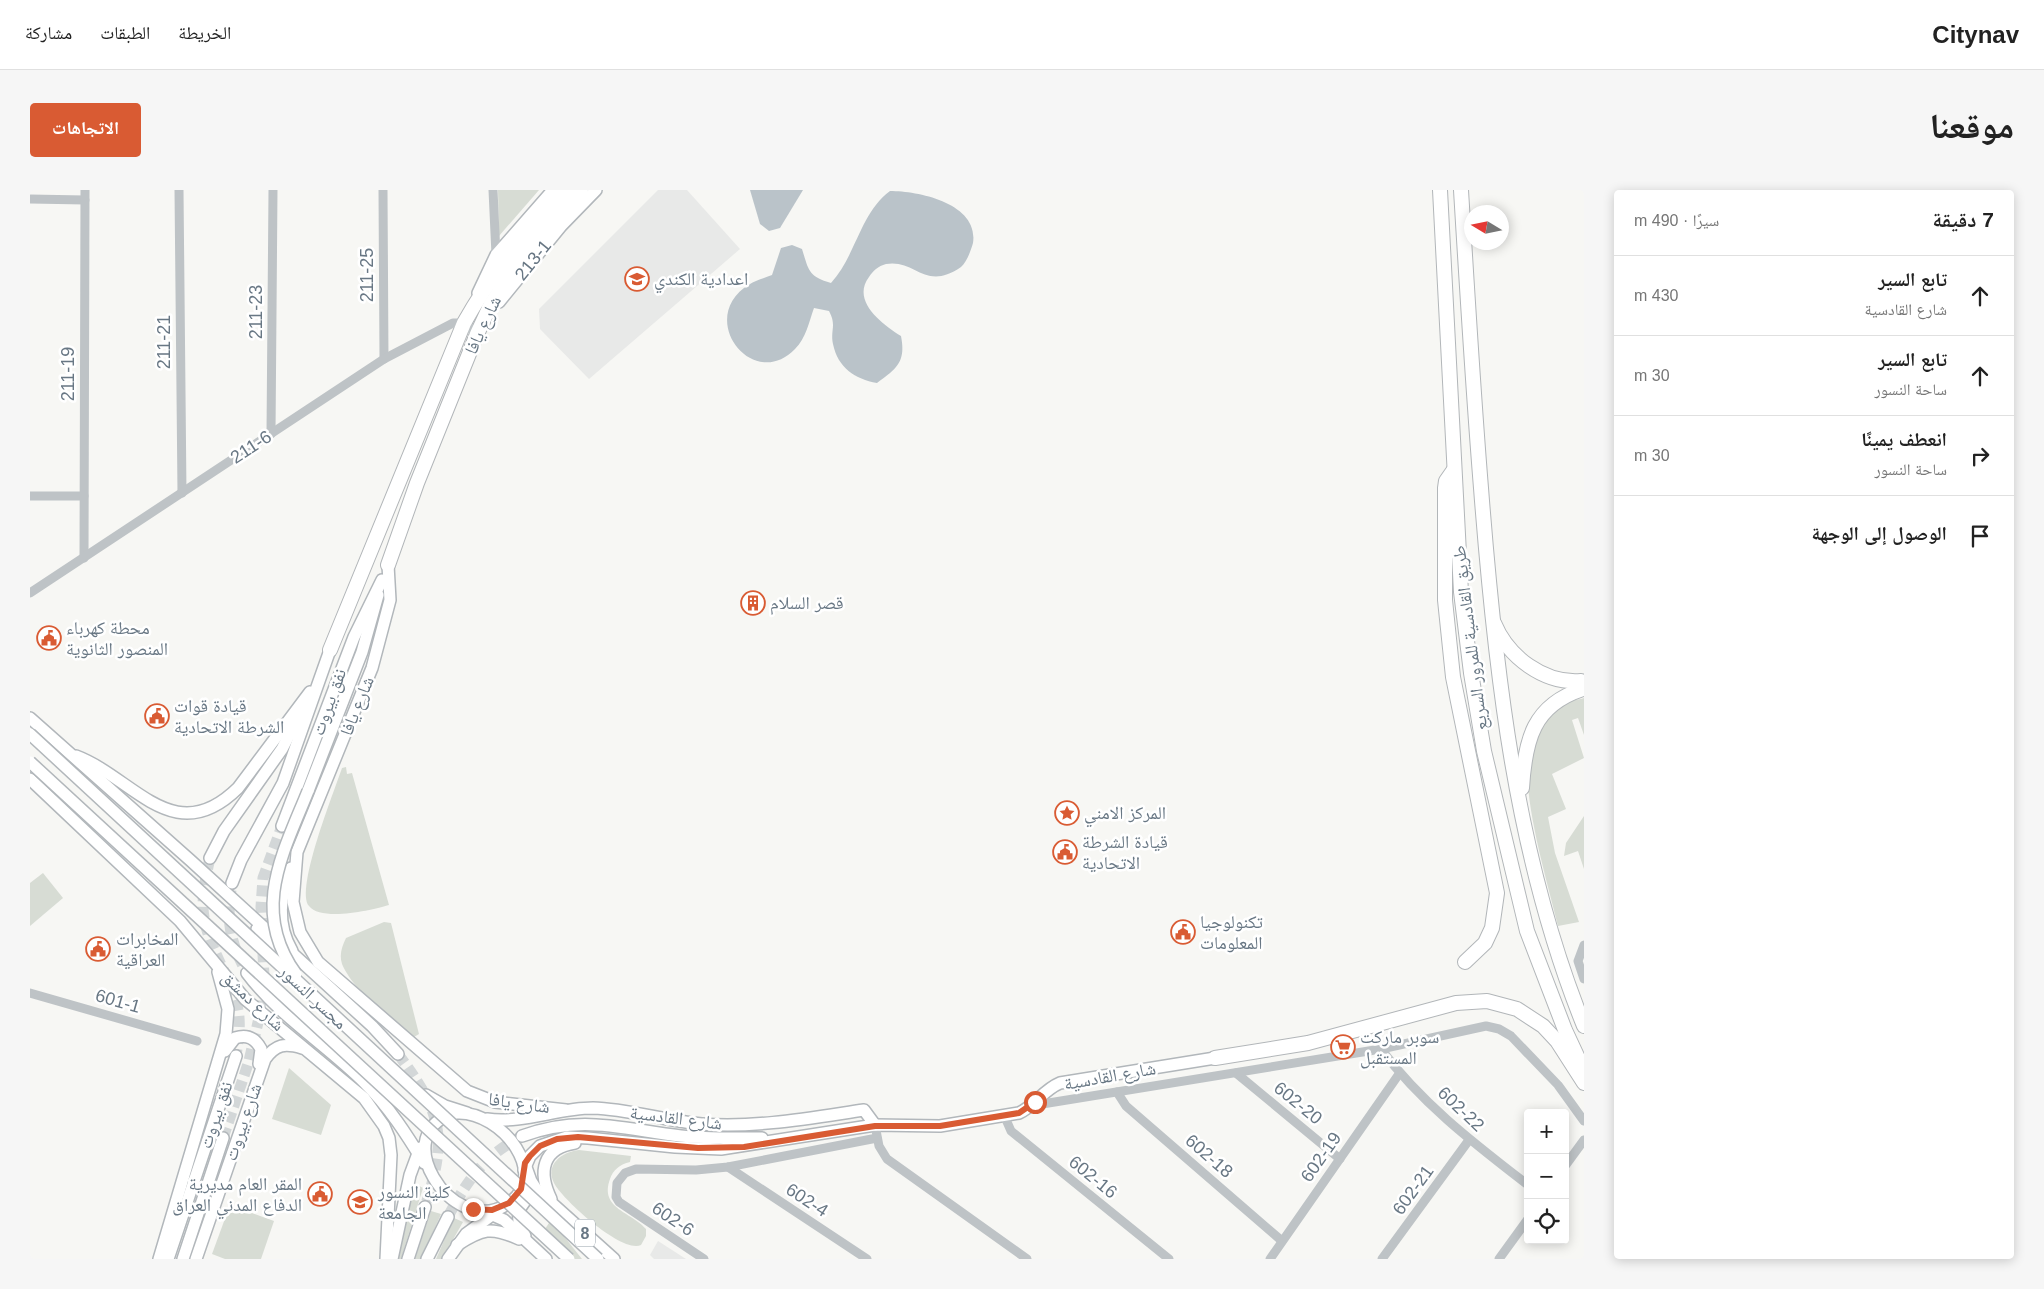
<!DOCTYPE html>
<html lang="ar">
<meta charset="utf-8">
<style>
:root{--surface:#fff;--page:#f6f6f6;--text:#222;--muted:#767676;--line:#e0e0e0;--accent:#d95b33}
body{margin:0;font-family:Helvetica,"Noto Naskh Arabic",sans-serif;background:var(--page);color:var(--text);direction:rtl}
.controls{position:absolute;right:15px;bottom:15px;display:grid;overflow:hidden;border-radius:5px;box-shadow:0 2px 12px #0003}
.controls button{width:45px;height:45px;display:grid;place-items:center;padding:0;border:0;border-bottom:1px solid var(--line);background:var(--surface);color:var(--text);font:25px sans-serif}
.compass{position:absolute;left:1434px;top:15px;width:45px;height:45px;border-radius:50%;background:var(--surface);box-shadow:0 2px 12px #0003;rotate:280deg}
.stop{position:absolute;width:15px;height:15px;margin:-11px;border:4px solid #d95b33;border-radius:50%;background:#fff}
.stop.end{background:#d95b33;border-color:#fff;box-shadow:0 1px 5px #0008}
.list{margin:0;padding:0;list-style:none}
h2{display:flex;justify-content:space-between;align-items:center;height:65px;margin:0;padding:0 20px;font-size:21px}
h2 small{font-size:16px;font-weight:400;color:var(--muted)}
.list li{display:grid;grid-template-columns:32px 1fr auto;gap:15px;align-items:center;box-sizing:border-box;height:80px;padding:0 20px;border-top:1px solid var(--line)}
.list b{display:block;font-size:19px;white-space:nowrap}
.list p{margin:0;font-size:16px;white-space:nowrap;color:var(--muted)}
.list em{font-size:16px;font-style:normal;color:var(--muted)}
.icon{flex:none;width:28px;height:28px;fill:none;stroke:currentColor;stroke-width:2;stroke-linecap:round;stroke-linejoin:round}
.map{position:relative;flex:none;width:1554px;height:1069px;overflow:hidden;direction:ltr;border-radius:5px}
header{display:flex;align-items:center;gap:30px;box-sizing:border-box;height:70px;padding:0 25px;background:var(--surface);border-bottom:1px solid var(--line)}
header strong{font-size:24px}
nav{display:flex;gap:28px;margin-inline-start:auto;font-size:18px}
.intro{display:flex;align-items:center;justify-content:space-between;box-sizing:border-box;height:120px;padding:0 30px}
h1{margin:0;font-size:35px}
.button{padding:12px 22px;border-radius:5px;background:var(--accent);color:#fff;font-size:18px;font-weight:700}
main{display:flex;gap:30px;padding:0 30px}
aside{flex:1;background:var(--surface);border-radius:5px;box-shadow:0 2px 12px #0003}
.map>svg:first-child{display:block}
.built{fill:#e8e9e8}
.green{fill:#d7dcd4}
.water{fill:#bac3c9}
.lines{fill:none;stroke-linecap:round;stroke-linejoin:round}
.major-tunnel{stroke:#d3d7d8;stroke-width:11;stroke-dasharray:11 5.5;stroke-linecap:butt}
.major-casing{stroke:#b2b7bb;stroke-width:14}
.highway-casing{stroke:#b2b6b9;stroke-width:16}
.minor{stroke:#bec3c6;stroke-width:9}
.major{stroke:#fff;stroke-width:11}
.highway{stroke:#fff;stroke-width:14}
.major-bridge-casing{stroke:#b2b7bb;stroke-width:14;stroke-linecap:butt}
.major-bridge{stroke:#fff;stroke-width:11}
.route{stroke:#d95b33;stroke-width:6}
.labels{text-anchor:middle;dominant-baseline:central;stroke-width:5;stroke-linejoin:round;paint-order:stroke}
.shield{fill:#fff;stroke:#95a0a9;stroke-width:1}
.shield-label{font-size:16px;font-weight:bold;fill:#687784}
.street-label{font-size:18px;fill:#687784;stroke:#fff}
.poi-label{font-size:18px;fill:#687784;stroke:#fff;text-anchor:start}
</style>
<header>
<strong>Citynav</strong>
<nav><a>الخريطة</a><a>الطبقات</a><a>مشاركة</a></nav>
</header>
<div class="intro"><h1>موقعنا</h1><a class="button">الاتجاهات</a></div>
<main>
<aside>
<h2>7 دقيقة<small>سيرًا · 490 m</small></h2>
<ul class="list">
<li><svg class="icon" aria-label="ahead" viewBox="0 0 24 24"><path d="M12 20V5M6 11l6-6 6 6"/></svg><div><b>تابع السير</b><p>شارع القادسية</p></div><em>430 m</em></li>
<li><svg class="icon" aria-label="ahead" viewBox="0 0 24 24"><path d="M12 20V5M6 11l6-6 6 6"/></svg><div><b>تابع السير</b><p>ساحة النسور</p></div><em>30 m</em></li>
<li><svg class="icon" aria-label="right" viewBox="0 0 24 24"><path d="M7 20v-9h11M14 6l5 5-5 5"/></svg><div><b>انعطف يمينًا</b><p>ساحة النسور</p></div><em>30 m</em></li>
<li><svg class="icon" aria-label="arrive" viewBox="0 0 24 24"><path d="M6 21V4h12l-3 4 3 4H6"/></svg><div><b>الوصول إلى الوجهة</b></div></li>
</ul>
</aside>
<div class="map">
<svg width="1554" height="1069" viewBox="0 0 1554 1069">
<rect width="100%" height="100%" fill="#f7f7f4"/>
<g class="built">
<polygon points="628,0 657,0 710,59 559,189 510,139 509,119"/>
<polygon points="628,1051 656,1069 624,1069 620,1065"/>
</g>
<g class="green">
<polygon points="468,0 509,0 469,46"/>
<path d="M1554 508V545L1548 528 1542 530 1554 568 1522 584 1536 619 1518 627 1525 663 1549 732 1528 736C1518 694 1490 602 1499 562 1504 544 1519 523 1535 513 1540 510 1548 510 1554 508Z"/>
<path d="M316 577 317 584 322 583 359 715C343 720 291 732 279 716 265 699 304 602 312 578Z"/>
<polygon points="1554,626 1554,679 1548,661 1534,666 1536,653"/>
<polygon points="13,683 33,708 0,736 0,693"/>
<path d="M354 732 361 733 389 844 384 847C362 828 323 801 312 774 309 765 312 756 316 748Z"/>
<polygon points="259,878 301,915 291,945 242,929"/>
<path d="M549 960 601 966 600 972C590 974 583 980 580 989 569 1019 602 1022 616 1039V1046L611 1055C592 1064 532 1009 524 993 515 974 532 962 549 960Z"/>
<polygon points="384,993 393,998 371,1069 367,1069"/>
<polygon points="200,1015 244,1031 231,1069 195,1069 182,1064"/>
<polygon points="401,1021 411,1024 391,1069 385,1069"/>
<polygon points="424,1028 433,1032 412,1069 406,1069"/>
<polygon points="521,1030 552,1069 543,1069 513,1042"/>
</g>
<g class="water">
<polygon points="720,0 773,0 750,38 739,41 730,34"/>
<path d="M860 1C890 1 949 14 943 53 941 60 937 72 931 77 895 102 886 69 856 74 848 76 843 81 839 87 821 111 852 134 871 146 876 172 867 178 847 193 825 189 808 178 803 154 800 140 807 136 799 121L784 118C779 132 776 148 765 159 723 203 664 127 720 94 726 90 735 88 742 85L751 58 762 55 772 59C779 81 778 86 801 93 826 66 830 23 860 1Z"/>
</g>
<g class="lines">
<g class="major-tunnel">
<path d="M180 668C176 685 173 701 173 718 175 755 201 785 208 820 211 836 208 851 206 866"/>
<path d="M201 700C196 732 201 755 217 783"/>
<path d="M368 864C412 923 418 946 395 1017"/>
<polyline points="193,948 219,871 229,828 234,787 231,717 233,688 252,636"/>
<path d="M418 1027C436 992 454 966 489 948"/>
</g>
<g class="major-casing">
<g id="major">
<polyline points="448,103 466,65 523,0"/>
<polyline points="469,112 531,36 566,0"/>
<polyline points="358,375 360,410 342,478 267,662 263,712 270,742 288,772 437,901 465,912 536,920"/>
<polyline points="0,528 160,670 342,836 368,864"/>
<path d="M46 566C104 588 144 661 208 598L280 502"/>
<polyline points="0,589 150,731 215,809 334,908 354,936 359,948 361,965 356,1069"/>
<polyline points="278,601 332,462 348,405"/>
<polyline points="252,636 324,447 352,390"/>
<polyline points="180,668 194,641 252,559 274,516"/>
<path d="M261 678C250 706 246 733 262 761"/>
<polyline points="202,693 211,670 253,593 300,460"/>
<polyline points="227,739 259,776"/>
<path d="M217 783C249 826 297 855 335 893 359 917 377 945 394 973"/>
<path d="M195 861 205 848C217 844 225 848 231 859L229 874"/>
<polyline points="396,905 415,916 437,923"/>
<path d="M427 923C472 921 523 987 476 1015 421 1048 354 939 427 923Z"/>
<path d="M457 929C493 934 527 918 563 918 599 919 635 931 672 934 727 938 780 928 834 920L845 935"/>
<path d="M492 946C552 924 591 939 651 946 678 949 705 948 732 948"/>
<polyline points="496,977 501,991 506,999 584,1069"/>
<path d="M494 980 500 966 510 956 537 947 558 948 645 957 691 959 845 935 910 936 989 923C1005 916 1013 900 1030 893L1185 868"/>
<path d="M521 1009C508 982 512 958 545 953"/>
<polyline points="456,1022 474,1030 516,1069"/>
<path d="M495 1046C487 1032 485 1020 498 1008H509"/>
<path d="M427 1055C452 1039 461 1036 489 1049"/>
<polyline points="129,1069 196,844 198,819 188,782"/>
<polyline points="138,1069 206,866"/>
<polyline points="153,1069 193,948"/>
<path d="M166 1069 235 869C246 854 255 853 272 858"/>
<polyline points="362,1069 380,985 390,958"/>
<polyline points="378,1069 395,1017"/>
<polyline points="397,1069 418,1027"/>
<polyline points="418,1069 436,1044 466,1022"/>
</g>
</g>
<g class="highway-casing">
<g id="highway">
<polyline points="1410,0 1431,402 1441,483 1454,561 1497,741 1535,840 1554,881"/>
<path d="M1431 0C1437 99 1443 199 1451 298 1465 480 1485 665 1554 836"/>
<polyline points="1423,281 1416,291 1415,298 1415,410 1423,487 1467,703 1462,738 1455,753 1435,772"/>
<polyline points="358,375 387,293 447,144 461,114 497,59 551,0"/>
<path d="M1464 433C1478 467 1514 494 1551 491"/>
<path d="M300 460 434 133C462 83 496 41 536 0"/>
<path d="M1492 598C1495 550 1503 515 1553 499"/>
<polyline points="1185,868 1278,853 1426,813 1457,811 1487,819 1513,836 1527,851 1554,893"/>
</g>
</g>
<g class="minor">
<polyline points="149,0 152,303"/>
<polyline points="353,0 354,169"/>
<polyline points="463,0 466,65"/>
<polyline points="0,9 55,10"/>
<polyline points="241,244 243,0"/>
<polyline points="0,306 54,306"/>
<polyline points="54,368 55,0"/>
<polyline points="0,403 354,169 423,133 434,133 447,144"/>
<polyline points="1554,755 1548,771 1554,789"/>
<polyline points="0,803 167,851"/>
<path d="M1351 859C1391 913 1445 954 1498 995"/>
<polyline points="1206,883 1310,969"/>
<polyline points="1087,902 1096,916 1252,1051"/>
<polyline points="1000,916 1351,859 1456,836 1469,839 1481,846 1528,895 1554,931"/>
<polyline points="974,925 981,941 1139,1069"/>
<polyline points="845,935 849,956 857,969 997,1069"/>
<polyline points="1535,976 1554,950"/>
<polyline points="698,977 837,1069"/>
<polyline points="674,1069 589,1012 586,1007 587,993 595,983 606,979 666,980 698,977 847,948"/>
<polyline points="1240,1069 1369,884"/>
<polyline points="1352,1069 1439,950"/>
<polyline points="1469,1069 1498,1029"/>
</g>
<use href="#major" class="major"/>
<use href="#highway" class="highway"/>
<g class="major-bridge-casing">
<g id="major-bridge">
<polyline points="0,544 568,1069"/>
<polyline points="0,572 539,1069"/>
<path d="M266 784C220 721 253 663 278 601"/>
</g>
</g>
<use href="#major-bridge" class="major-bridge"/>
</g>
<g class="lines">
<polyline class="route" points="443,1019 462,1020 479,1013 491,999 495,973 500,966 510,956 527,949 548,947 668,958 714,957 845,936 910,936 989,923 1005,912"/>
</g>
<defs>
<g id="school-ring" transform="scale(1.25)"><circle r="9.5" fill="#fff" stroke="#d95b33" stroke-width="1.5"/><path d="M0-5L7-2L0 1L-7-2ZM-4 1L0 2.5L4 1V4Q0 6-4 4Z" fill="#d95b33"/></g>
<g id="building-ring" transform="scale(1.25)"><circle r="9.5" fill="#fff" stroke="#d95b33" stroke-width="1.5"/><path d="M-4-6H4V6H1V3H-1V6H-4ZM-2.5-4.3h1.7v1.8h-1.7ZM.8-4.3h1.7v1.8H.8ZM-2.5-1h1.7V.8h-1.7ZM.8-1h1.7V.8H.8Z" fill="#d95b33"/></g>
<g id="civic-ring" transform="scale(1.25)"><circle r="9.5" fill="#fff" stroke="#d95b33" stroke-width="1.5"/><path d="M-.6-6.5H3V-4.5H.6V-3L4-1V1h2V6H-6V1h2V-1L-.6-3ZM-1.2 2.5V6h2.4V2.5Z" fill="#d95b33"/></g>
<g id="sight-ring" transform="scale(1.25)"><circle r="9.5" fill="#fff" stroke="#d95b33" stroke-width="1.5"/><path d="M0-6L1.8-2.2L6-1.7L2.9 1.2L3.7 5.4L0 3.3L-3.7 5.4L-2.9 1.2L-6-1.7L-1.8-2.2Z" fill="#d95b33"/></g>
<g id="supermarket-ring" transform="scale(1.25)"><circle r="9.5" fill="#fff" stroke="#d95b33" stroke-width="1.5"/><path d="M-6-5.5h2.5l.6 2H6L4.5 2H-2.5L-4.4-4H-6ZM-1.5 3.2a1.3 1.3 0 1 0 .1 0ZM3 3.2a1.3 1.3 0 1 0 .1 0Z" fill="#d95b33"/></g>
<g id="university-ring" transform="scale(1.25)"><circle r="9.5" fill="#fff" stroke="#d95b33" stroke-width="1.5"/><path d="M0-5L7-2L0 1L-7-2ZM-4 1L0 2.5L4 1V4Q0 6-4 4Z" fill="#d95b33"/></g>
</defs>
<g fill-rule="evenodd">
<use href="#school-ring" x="607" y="89"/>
<use href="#building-ring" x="723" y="413"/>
<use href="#civic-ring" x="19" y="448"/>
<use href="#civic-ring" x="127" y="526"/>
<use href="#sight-ring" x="1037" y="623"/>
<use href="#civic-ring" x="1035" y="662"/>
<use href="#civic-ring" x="1153" y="742"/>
<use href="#civic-ring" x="68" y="759"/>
<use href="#supermarket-ring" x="1313" y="857"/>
<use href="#civic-ring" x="290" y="1004"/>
<use href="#university-ring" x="330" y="1012"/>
</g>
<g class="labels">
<rect class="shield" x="545" y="1029.5" width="20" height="27" rx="4"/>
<g class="shield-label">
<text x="555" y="1043">8</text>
</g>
<g class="street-label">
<text transform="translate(503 70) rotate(-51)">213-1</text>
<text transform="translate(337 85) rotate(-90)">211-25</text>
<text transform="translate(226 122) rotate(-90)">211-23</text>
<text transform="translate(453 135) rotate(-65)">شارع يافا</text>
<text transform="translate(134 152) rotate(-90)">211-21</text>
<text transform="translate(38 184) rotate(-90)">211-19</text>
<text transform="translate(221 257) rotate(-33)">211-6</text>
<text transform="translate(1440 448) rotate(-97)">طريق القادسية للمرور السريع</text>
<text transform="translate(299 512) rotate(-70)">نفق بيروت</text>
<text transform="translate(327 516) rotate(-68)">شارع يافا</text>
<text transform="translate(283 807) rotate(43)">مجسر النسور</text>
<text transform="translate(88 811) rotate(16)">601-1</text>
<text transform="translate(223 811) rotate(43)">شارع دمشق</text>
<text transform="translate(1080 886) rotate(-10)">شارع القادسية</text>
<text transform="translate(489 913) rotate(8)">شارع يافا</text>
<text transform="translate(1268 913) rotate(39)">602-20</text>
<text transform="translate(1431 919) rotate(43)">602-22</text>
<text transform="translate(186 925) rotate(-71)">نفق بيروت</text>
<text transform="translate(646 928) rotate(7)">شارع القادسية</text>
<text transform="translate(213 932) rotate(-71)">شارع بيروت</text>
<text transform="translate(1179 966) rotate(41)">602-18</text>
<text transform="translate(1291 967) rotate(-55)">602-19</text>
<text transform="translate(1063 987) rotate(39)">602-16</text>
<text transform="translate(1383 1000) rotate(-54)">602-21</text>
<text transform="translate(777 1010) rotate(33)">602-4</text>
<text transform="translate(643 1029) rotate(34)">602-6</text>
</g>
<g class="poi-label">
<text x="624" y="89">اعدادية الكندي</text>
<text x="740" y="413">قصر السلام</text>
<text x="36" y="438">محطة كهرباء<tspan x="36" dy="21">المنصور الثانوية</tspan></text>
<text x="144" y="516">قيادة قوات<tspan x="144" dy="21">الشرطة الاتحادية</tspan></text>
<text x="1054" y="623">المركز الامني</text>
<text x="1052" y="652">قيادة الشرطة<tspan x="1052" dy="21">الاتحادية</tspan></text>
<text x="1170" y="732">تكنولوجيا<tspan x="1170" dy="21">المعلومات</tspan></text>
<text x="86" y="749">المخابرات<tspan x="86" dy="21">العراقية</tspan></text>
<text x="1330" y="847">سوبر ماركت<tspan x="1330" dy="21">المستقبل</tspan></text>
<text x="272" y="994" text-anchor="end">المقر العام مديرية<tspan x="272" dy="21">الدفاع المدني العراق</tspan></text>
<text x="348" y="1002">كلية النسور<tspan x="348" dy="21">الجامعة</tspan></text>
</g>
</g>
</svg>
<div class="controls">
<button>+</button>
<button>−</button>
<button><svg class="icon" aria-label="locate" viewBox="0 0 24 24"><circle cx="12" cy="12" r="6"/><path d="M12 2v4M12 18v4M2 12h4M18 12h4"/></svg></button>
</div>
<svg class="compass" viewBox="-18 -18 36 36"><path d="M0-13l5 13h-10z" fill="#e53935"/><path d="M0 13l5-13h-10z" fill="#767676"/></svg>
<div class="stop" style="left:1005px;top:912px"></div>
<div class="stop end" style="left:443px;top:1019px"></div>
</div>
</main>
